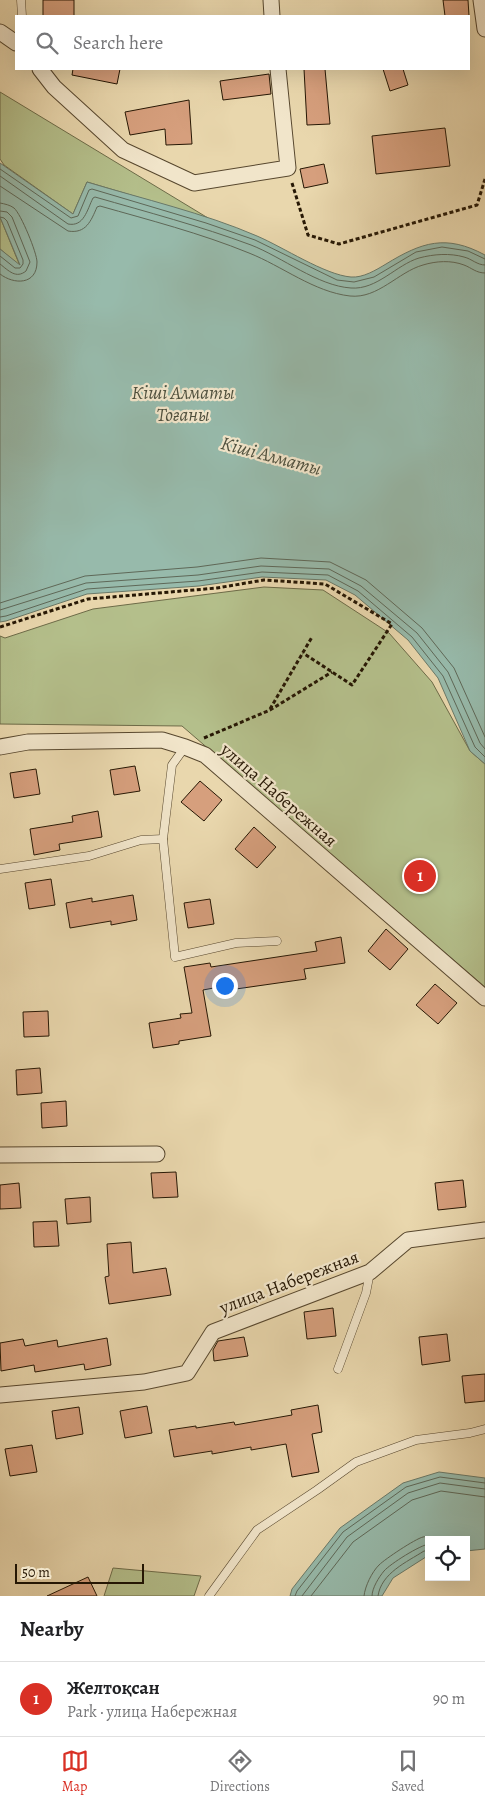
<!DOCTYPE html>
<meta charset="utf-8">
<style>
:root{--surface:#fff;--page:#f6f6f6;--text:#202124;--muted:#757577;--line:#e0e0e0;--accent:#d93025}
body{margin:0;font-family:Alegreya,serif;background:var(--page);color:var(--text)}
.controls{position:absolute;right:15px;bottom:15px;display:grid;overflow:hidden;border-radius:0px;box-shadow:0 5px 20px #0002}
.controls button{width:45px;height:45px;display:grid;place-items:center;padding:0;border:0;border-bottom:1px solid var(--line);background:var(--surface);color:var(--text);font:25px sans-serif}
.scale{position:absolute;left:15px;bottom:12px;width:129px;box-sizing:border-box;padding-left:5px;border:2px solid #261704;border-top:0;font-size:14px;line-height:18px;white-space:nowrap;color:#261704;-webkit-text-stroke:4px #f1e5ca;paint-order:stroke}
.you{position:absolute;left:224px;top:985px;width:18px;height:18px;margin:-12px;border:4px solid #fff;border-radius:50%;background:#1a73e8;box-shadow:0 0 0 8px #1a73e833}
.badge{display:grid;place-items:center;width:32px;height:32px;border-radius:50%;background:var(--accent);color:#fff;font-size:16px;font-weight:700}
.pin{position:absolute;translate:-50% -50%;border:2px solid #fff;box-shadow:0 1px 5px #0006}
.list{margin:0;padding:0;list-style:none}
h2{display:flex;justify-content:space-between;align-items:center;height:65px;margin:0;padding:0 20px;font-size:21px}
h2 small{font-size:16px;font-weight:400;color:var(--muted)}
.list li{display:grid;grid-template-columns:32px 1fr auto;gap:15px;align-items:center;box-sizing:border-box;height:75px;padding:0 20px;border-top:1px solid var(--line)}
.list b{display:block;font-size:19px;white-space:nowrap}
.list p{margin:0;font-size:16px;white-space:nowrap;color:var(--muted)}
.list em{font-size:16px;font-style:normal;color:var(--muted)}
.icon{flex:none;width:28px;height:28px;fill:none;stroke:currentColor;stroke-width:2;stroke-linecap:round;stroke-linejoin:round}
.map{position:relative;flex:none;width:485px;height:1596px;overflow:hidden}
.search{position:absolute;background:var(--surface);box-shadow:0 5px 20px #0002;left:15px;right:15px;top:15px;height:55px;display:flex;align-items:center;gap:12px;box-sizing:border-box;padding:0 18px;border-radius:0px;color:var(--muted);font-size:19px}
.sheet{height:140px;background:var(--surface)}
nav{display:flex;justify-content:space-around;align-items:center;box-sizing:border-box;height:70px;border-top:1px solid var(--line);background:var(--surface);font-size:14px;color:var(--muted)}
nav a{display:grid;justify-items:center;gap:2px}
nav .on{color:var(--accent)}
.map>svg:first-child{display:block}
.green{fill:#b4bf8b;stroke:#6d6b48}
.water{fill:#97baab;stroke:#6a7968}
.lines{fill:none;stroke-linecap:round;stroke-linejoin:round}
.shore{stroke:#5e6858;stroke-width:1}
.building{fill:#d69f7d;stroke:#261704}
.lane-casing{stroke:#57472e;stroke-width:9}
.street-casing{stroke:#57472e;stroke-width:17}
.path{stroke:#261704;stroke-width:3;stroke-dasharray:4 2.5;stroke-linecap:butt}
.lane{stroke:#f1e5ca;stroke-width:8}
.street{stroke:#f1e5ca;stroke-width:15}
.labels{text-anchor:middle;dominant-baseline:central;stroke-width:4.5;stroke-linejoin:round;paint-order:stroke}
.street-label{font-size:18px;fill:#261704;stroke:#f1e5ca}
.water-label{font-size:19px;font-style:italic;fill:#4e503e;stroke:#f1e5ca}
</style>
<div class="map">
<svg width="485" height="1596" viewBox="0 0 485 1596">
<rect width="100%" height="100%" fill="#e9d7ad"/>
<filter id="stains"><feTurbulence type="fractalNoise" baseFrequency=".004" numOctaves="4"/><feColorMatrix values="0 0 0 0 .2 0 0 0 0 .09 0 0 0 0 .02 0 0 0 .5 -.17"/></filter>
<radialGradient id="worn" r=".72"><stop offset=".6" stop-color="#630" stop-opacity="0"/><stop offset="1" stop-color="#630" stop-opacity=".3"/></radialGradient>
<g class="green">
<polygon points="0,92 208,218 87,182 73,214 4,165 0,159"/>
<polygon points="0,217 20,266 0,249"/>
<polygon points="264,587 323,590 389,633 432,682 470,751 485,764 485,987 182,726 0,724 0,636 5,638 93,609"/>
<polygon points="113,1568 201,1576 194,1596 104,1596"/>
</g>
<g class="water">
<path d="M0 163 73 214 87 182C143 199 204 213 257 236 283 247 325 275 351 277 363 278 376 270 386 264 422 242 446 234 485 255V764L470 751 438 678 408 640 355 595 326 580 262 577 199 586 87 594 6 621 0 622V249L20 265 0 217Z"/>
<polygon points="439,1472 485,1478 485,1549 466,1551 466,1540 429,1540 429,1555 393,1578 382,1596 290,1596 292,1589 340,1528 403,1483"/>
</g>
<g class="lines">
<g class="shore">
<polyline points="0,169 71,218 78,216 89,190 92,189 206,223 255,240 337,280 354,282 374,277 416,252 442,247 468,251 485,259"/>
<path d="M0 176 68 224C84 227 87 210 93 198L95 197C147 212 200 226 251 245 282 257 318 286 351 288 377 290 396 265 419 258 434 254 450 253 464 257 472 259 477 265 485 265"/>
<path d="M0 186 68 231C86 234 91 221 97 207L100 206C149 220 200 233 249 253 282 266 314 292 350 296 378 299 398 272 423 265 436 261 451 260 464 265 472 268 476 273 485 273"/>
<path d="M0 203C5 204 10 205 14 208 21 214 37 253 37 262 37 285 14 285 0 274"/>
<path d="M0 211 7 212 12 217 30 262 26 271C16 279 9 271 0 264"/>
<polyline points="0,217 4,218 7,221 23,260 23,264 20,268 15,268 0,256"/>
<polyline points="0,603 85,576 197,567 261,558 330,562 366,580 422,628 454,668 485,737"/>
<polyline points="0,610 86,583 198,575 261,566 329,569 361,586 417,633 448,672 480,743 485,749"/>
<polyline points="0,617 6,616 87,589 198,581 262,572 328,575 358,591 412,637 443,676 475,747 485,757"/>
<polyline points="295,1596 297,1591 343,1532 406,1487 440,1477 485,1483"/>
<polyline points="302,1596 347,1537 408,1493 440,1483 485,1489"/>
<polyline points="311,1596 353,1542 412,1500 441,1491 485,1497"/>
<path d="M364 1596C365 1586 372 1572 379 1565 385 1559 415 1539 423 1537 428 1536 433 1537 438 1540"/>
<path d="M372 1596C372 1588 379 1577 384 1571 390 1564 420 1545 429 1544"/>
<path d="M378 1596C381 1573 407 1562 424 1551H429"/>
</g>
</g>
<g class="building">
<rect x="43" y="0" width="31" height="16"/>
<polygon points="443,0 468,0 469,16 445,16"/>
<polygon points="73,69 120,69 117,84 72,75"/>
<polygon points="304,69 325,69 330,124 307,125"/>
<polygon points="383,69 403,69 408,85 390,91"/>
<polygon points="269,74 271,94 223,100 220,81"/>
<polygon points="189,100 192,144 166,145 165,129 130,135 125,112"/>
<polygon points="445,128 450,166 376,174 372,136"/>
<polygon points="324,164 328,183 304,188 300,169"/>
<polygon points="135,766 140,791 114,795 110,770"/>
<polygon points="36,769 40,794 14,798 10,773"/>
<polygon points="200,781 222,800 204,821 181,802"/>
<polygon points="98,811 102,837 59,844 60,850 34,855 30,829 73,822 72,816"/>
<polygon points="254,827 276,847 257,868 235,849"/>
<polygon points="51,879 55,905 29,909 25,883"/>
<polygon points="133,895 137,920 111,925 111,921 70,928 66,903 92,898 92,902"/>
<polygon points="210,899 214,924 188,928 184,903"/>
<polygon points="386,929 408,949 390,970 368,951"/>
<polygon points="341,937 345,963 304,969 306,979 236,989 235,984 203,990 211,1036 179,1041 179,1044 153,1048 149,1023 181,1018 180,1014 192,1013 184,967 210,963 211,967 317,951 315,942"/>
<polygon points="435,984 457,1003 438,1024 416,1005"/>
<polygon points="48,1011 49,1036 24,1037 23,1012"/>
<polygon points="40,1068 42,1093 17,1095 16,1070"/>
<polygon points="66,1101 67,1126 42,1128 41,1103"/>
<polygon points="176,1172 178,1197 153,1198 151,1173"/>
<polygon points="463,1180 466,1207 438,1210 435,1183"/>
<polygon points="19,1183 21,1208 0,1209 0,1185"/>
<polygon points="90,1197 91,1222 67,1224 65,1199"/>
<polygon points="57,1221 59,1246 34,1247 33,1222"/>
<polygon points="131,1242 133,1273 166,1268 171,1295 109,1304 105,1277 109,1276 107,1244"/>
<polygon points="333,1308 336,1336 307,1339 304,1312"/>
<polygon points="447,1334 450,1361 422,1365 419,1337"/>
<polygon points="244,1337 248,1356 214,1361 213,1350 218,1341"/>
<polygon points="107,1338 111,1365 85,1370 84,1364 35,1372 34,1365 1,1371 0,1343 23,1339 25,1346 57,1340 58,1347"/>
<polygon points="485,1374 485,1401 465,1403 462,1376"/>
<polygon points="318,1405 322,1432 312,1434 319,1472 292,1477 286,1444 251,1450 251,1447 212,1454 212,1451 174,1457 169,1430 196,1426 196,1428 234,1422 235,1425 292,1415 291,1410"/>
<polygon points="147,1406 152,1433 125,1438 120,1411"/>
<polygon points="79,1407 83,1434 56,1439 52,1411"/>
<polygon points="32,1445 37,1472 10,1476 5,1449"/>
<polygon points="88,1577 97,1596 47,1596"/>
</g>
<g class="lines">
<g class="lane-casing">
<g id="lane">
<polyline points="21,0 22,16"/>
<polyline points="185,747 172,765 163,839 175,957 236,943 277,941"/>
<polyline points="0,869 89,856 141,840 163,839"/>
<polyline points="338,1369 366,1293 370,1272"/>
<polyline points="209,1596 257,1530 317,1490 356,1462 416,1440 470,1433 485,1429"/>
</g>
</g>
<g class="street-casing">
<g id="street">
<polyline points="271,0 272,16"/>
<polyline points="481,0 485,29"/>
<polyline points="0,32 16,43"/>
<polyline points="40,69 54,87 123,150 194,183 288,168 278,69"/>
<polyline points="0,747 28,742 162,740 185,747 205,755 485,998"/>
<polyline points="0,1155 157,1154"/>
<polyline points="0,1395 144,1382 187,1373 213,1332 370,1272 408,1240 485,1230"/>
</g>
</g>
<g class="path">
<polyline points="292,183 308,235 339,244 477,205 485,179"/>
<polyline points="0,627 88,599 217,588 264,580 325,584 392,624 352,685 303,653"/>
<polyline points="270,709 312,637"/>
<polyline points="204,738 270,710 332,672"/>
</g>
<use href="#lane" class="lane"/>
<use href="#street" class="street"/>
</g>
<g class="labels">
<g class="street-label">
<text transform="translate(279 795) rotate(41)">улица Набережная</text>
<text transform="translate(289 1282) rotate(-21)">улица Набережная</text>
</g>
<g class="water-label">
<text x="183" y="393">Кіші Алматы<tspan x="183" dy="22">Тоғаны</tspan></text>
<text transform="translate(271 456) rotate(15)">Кіші Алматы</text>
</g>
</g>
<rect width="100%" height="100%" filter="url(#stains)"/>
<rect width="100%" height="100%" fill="url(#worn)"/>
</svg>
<div class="controls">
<button><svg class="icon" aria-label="locate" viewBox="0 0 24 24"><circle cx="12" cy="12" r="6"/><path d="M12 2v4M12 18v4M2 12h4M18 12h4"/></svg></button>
</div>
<div class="scale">50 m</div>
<div class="you"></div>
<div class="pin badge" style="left:420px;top:876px">1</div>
<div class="search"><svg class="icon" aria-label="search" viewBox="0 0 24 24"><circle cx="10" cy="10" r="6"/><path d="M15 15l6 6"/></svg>Search here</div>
</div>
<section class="sheet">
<h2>Nearby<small></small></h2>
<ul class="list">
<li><span class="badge">1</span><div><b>Желтоқсан</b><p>Park · улица Набережная</p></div><em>90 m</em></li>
</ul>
</section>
<nav>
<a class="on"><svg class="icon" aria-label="map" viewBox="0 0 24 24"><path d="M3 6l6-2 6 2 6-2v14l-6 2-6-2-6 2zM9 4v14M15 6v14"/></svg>Map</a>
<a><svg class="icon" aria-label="directions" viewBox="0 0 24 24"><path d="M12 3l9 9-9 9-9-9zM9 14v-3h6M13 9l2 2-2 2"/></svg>Directions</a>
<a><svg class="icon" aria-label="saved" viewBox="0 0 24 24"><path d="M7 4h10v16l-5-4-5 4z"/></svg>Saved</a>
</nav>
